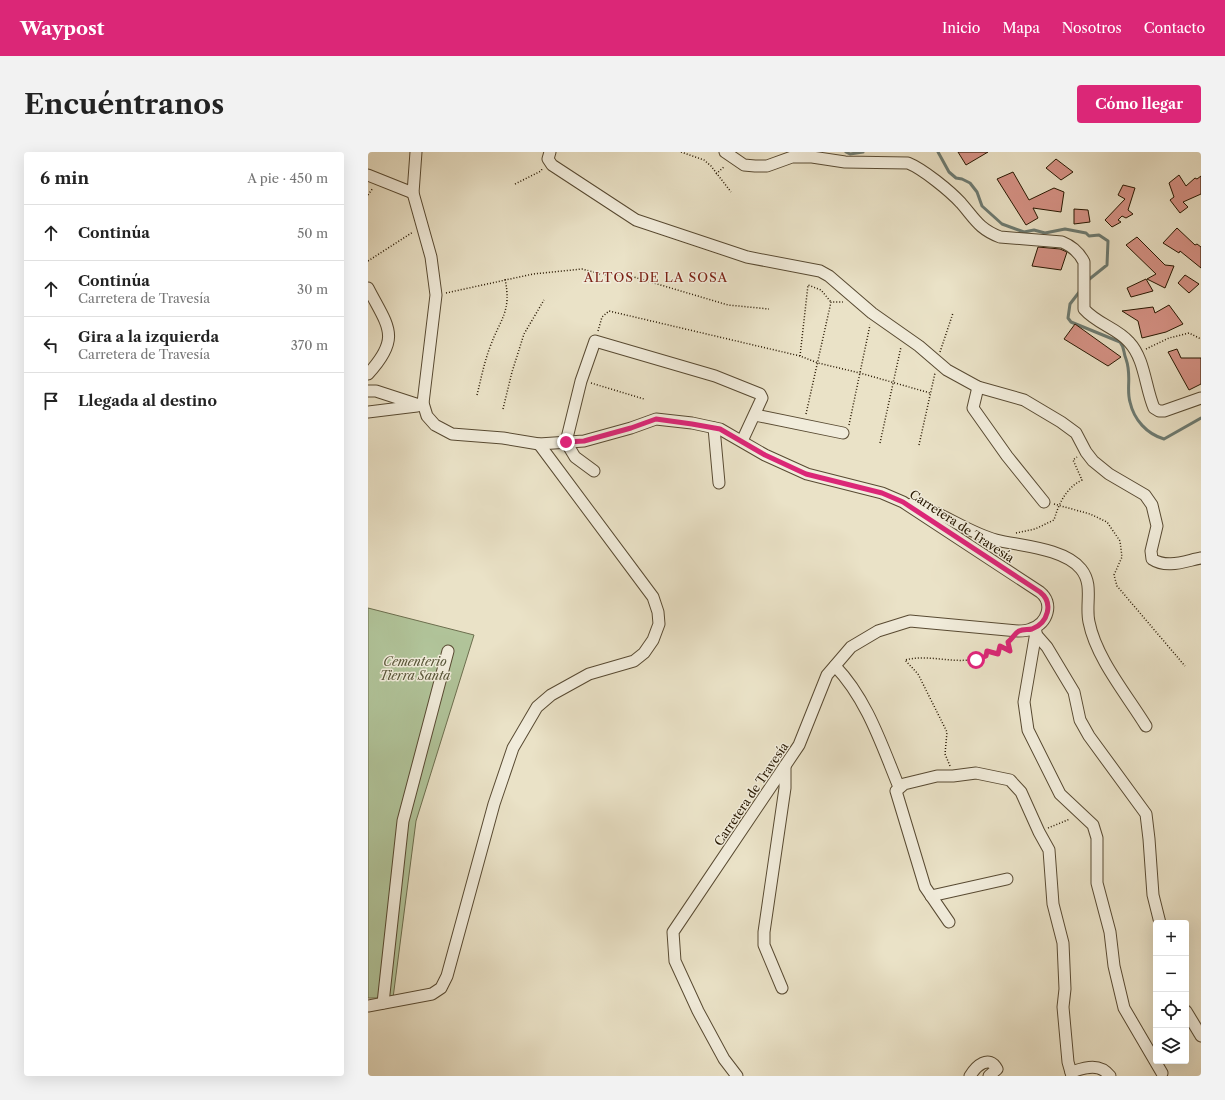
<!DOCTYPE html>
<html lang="es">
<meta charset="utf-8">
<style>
:root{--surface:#fff;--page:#f2f2f2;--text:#222;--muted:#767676;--line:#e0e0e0;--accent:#db2777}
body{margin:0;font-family:"Libre Caslon Text",serif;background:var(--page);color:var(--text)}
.controls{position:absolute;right:12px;bottom:12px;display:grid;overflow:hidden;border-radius:4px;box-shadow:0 4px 16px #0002}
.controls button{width:36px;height:36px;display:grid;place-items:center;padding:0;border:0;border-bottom:1px solid var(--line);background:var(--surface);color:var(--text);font:20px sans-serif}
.stop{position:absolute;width:12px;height:12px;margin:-9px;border:3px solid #db2777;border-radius:50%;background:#fff}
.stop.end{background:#db2777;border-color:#fff;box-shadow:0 1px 4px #0008}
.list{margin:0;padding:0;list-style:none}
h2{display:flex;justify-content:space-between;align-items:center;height:52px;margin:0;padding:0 16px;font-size:17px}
h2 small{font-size:13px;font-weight:400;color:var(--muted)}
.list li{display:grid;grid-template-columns:26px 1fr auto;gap:12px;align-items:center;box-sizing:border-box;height:56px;padding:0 16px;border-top:1px solid var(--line)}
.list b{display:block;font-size:15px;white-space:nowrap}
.list p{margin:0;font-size:13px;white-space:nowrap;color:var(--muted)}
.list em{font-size:13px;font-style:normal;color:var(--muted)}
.icon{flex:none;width:22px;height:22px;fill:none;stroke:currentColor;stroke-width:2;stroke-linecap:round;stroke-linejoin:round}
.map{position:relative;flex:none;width:833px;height:924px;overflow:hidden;border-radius:4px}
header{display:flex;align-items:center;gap:24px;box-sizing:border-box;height:56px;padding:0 20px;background:var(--accent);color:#fff}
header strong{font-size:19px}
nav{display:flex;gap:22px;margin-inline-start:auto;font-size:14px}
.intro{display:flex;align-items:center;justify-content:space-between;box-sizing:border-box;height:96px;padding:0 24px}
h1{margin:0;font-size:28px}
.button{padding:10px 18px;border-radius:4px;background:var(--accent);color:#fff;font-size:14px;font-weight:700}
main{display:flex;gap:24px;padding:0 24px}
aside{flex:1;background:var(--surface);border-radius:4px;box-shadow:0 4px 16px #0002}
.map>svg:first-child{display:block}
.green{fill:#b1c49a;stroke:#6c6e4e}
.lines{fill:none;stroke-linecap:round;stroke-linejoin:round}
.stream{stroke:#6c7a71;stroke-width:3}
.building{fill:#d69286;stroke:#271701}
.minor-casing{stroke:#584a32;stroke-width:13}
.path{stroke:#271701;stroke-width:1.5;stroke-dasharray:1 2;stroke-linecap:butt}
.minor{stroke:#f1ecdb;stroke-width:11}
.route{stroke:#db2777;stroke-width:5}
.labels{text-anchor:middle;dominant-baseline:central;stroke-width:3;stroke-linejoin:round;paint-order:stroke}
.street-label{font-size:12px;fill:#271701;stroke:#f1ecdb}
.park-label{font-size:12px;font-style:italic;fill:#575437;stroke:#f1ecdb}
.neighbourhood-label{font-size:13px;letter-spacing:1px;fill:#7a1f14;stroke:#f1ecdb}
</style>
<header>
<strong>Waypost</strong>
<nav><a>Inicio</a><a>Mapa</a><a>Nosotros</a><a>Contacto</a></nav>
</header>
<div class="intro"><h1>Encuéntranos</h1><a class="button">Cómo llegar</a></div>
<main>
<aside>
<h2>6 min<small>A pie · 450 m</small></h2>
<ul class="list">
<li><svg class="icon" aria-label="ahead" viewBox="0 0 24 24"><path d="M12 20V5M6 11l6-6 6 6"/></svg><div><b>Continúa</b></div><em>50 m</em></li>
<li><svg class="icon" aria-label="ahead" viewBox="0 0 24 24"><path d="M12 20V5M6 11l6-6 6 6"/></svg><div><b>Continúa</b><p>Carretera de Travesía</p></div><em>30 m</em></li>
<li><svg class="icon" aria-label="left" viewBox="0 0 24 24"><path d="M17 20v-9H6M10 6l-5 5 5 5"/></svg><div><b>Gira a la izquierda</b><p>Carretera de Travesía</p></div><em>370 m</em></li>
<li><svg class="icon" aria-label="arrive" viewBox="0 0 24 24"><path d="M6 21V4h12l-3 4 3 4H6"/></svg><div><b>Llegada al destino</b></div></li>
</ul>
</aside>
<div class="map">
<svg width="833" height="924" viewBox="0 0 833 924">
<rect width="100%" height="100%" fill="#eae2c7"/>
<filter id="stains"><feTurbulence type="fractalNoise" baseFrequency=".005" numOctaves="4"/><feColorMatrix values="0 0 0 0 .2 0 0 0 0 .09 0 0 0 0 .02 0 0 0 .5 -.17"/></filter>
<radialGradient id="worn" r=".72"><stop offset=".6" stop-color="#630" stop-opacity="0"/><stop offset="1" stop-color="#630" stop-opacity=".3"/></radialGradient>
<polygon class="green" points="0,456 106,483 48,669 25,846 0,846"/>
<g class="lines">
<g class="stream">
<polyline points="478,0 482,2 495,0"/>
<polyline points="570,0 581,20 588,26 594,27 602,31 609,40 614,54 634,72 656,80 666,78 677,81 697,77 718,81 721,84 731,83 740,89 739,113 719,129"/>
<path d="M712 139 702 152 700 166 703 170 752 190C757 196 755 200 758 207 764 224 758 236 762 250 766 268 779 282 796 287L833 266"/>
</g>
</g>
<g class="building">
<polygon points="590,0 620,0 598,13"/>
<polygon points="688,7 705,20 693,28 678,16"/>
<polygon points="645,20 661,48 686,36 696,40 693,60 665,56 670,66 658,73 629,27"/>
<polygon points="811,23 818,34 827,26 829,27 833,24 833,42 815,50 820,55 812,61 802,48 806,45 801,31"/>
<polygon points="755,33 767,36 760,58 765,62 758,66 754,64 750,68 753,70 744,75 737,68 757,47 750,43"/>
<polygon points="706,57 720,58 722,70 706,72"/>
<polygon points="809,76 827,93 829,92 833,95 833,116 812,99 811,101 795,91"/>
<polygon points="769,85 797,113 806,114 797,136 779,127 788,122 758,93"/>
<polygon points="670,95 692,97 699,100 693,118 664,114"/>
<polygon points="817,123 831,132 821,141 810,131"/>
<polygon points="778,127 785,139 763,145 759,136"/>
<polygon points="801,153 815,172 798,180 774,186 770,169 754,159 785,155 787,161"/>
<polygon points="707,172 753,205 740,214 696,187"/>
<polygon points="809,197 813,206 833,206 833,232 821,238 800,200"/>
</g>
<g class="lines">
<g class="minor-casing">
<g id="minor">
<path d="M48 0 45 41 63 105 68 143 55 251 59 264 67 273 84 282 135 286 171 292 216 289 263 276 288 267 324 271 352 277 397 303 439 322 514 341 535 350 672 440C686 451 680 471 663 477 659 479 654 479 650 479L542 469 510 479 483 495 459 523 431 593 305 780 307 809 330 859 356 907 369 924"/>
<path d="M182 0 180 7 184 13 268 68 379 105 452 119 461 124 504 161 551 194 579 218 610 235 656 248 693 270 708 281 718 300 725 309 741 322 777 343 784 353 789 374 783 399 784 407C799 417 817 409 833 406"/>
<path d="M357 0 376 13 387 14H399L424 5H444L477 10 540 11C555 17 582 39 593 51 607 67 611 77 632 85L694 90C704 94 711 100 716 110V157C729 172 749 176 761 190 777 207 777 235 786 256L791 259H796L833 246"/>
<polyline points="0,23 45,41"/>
<path d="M0 136C20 175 34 185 0 222"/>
<polyline points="610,235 605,256 639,304 676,350"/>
<polyline points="0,239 8,239 51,253 55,251"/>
<polyline points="0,260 49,254"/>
<polyline points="387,263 475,281"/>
<polyline points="346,276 351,331"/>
<polyline points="226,319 207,305 198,290 213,229 227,189 347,224 392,242 394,246 374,289"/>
<path d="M544 352C573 359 598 380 628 388 652 394 696 396 713 417 726 433 717 452 721 470 728 506 759 543 778 574"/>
<polyline points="665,479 679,495 706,540 712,568 721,584 778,662 781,687 785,743 792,771"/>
<polyline points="668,480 656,550 660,578 692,642 725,673 729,686 729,731 742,780 746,814 756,856 794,921"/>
<path d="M467 514C499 547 514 594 531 635"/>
<polyline points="563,744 639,727"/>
<polyline points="581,770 557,735 528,639 536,632 569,624 585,624 608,621 642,628 653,640 671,680 681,698 685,752 695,791 697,837 695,855 700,910 704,924"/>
<polyline points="414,836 396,793 396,780 417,636 417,614"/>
<polyline points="15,851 35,669 80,499"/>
<polyline points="0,854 64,842 73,836 79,824 126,652 145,596 169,555 183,543 221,522 266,509 276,501 285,488 291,472 290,460 285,445 171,292"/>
<polyline points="818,859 833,884"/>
<path d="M703 920C716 916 731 910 742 924"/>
<path d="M602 924C608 914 621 902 629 917L621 924"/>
</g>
</g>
<g class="path">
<polyline points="313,0 336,8 343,14 363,40"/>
<polyline points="348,22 357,14"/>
<polyline points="147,32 173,19 174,17"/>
<polyline points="0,43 5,36"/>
<polyline points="0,109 45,80"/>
<polyline points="78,141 165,122 214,117 236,123 259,123 360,153 401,157"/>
<polyline points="230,179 234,165 241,159 432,204 450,211 492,221 562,241"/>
<polyline points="778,197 801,186 821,181 833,187"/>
<polyline points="572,200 585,161"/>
<polyline points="432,204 440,133 453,138 463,150"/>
<polyline points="223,231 276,247"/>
<path d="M109 243C113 227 116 211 122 195 132 167 144 160 137 127"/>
<polyline points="135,257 144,220 156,182 176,148"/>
<polyline points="438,262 463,150 475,150"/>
<polyline points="481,273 502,173"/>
<polyline points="512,291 533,195"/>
<polyline points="551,293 567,221"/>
<polyline points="686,352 722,362 739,370 752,389 754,405 746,423 749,434 817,514"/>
<path d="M648 381 667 377 686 368C691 351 698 336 714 328L705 308 709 305"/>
<path d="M582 614 577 602 579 580 550 522 537 508C564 501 591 515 618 504L619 499 630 502 632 494 642 499 640 490 643 488"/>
<polyline points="680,676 702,667"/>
</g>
<use href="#minor" class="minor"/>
</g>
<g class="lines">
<path class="route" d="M198 290 216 289 263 276 288 267 324 272 352 277 397 303 438 322 514 341 535 350 672 440C686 451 680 471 664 477 660 478 655 477 651 479 647 481 644 487 640 490L642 499 632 494 630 502 619 499 618 504 608 508"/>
</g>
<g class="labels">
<g class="street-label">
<text transform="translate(594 374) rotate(33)">Carretera de Travesía</text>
<text transform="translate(383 642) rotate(-56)">Carretera de Travesía</text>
</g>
<g class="park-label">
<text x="47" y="509">Cementerio<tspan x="47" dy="14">Tierra Santa</tspan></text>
</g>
<g class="neighbourhood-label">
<text x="288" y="125">ALTOS DE LA SOSA</text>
</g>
</g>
<rect width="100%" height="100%" filter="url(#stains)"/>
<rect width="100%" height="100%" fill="url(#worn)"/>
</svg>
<div class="controls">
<button>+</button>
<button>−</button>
<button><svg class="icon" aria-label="locate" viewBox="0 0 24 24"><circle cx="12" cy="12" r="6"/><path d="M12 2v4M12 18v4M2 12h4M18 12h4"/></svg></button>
<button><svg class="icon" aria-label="layers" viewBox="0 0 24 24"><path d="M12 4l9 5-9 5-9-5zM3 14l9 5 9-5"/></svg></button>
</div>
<div class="stop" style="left:608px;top:508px"></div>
<div class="stop end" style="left:198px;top:290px"></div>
</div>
</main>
